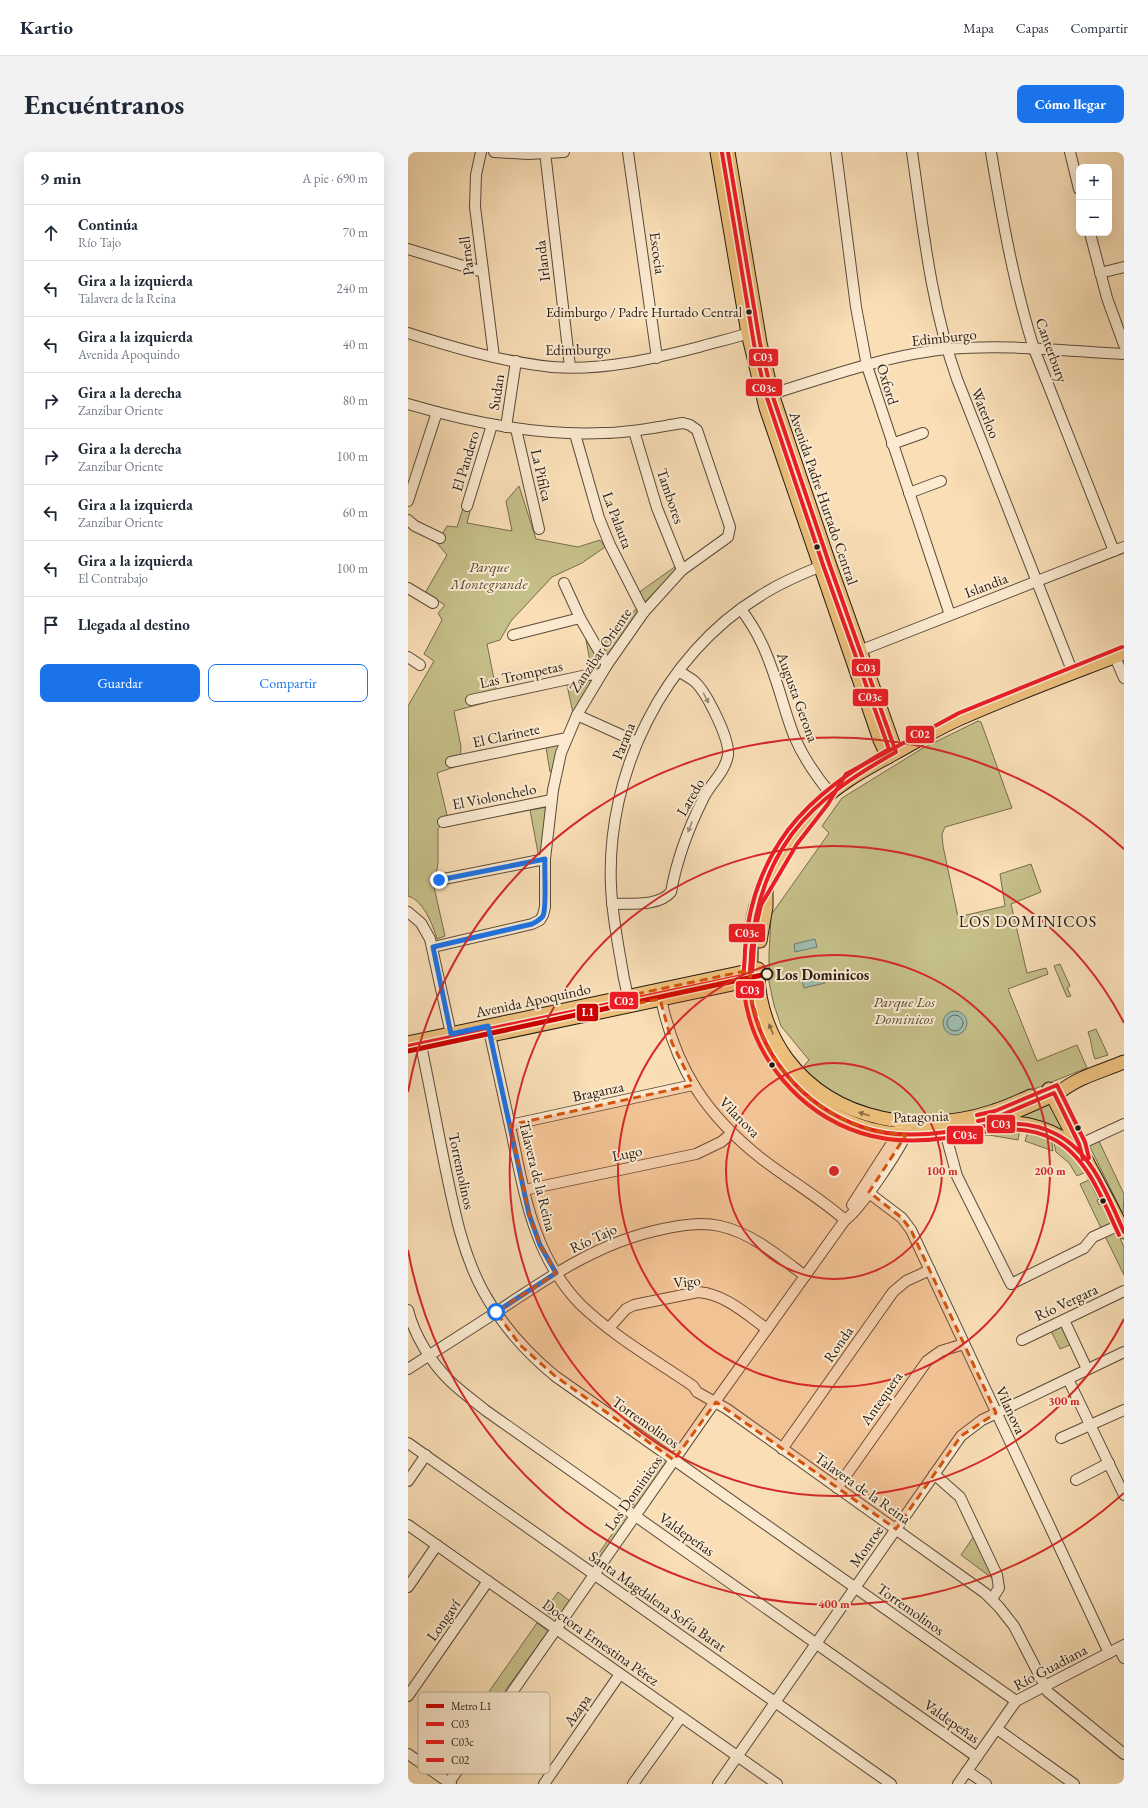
<!DOCTYPE html>
<html lang="es">
<meta charset="utf-8">
<style>
:root{--surface:#fff;--page:#f2f2f3;--text:#1f2937;--muted:#747a83;--line:#e0e1e3;--accent:#1a73e8}
body{margin:0;font-family:"EB Garamond",serif;background:var(--page);color:var(--text)}
.controls{position:absolute;right:12px;top:12px;display:grid;overflow:hidden;border-radius:8px;box-shadow:0 4px 16px #0002}
.controls button{width:36px;height:36px;display:grid;place-items:center;padding:0;border:0;border-bottom:1px solid var(--line);background:var(--surface);color:var(--text);font:20px sans-serif}
.stop{position:absolute;width:12px;height:12px;margin:-9px;border:3px solid #1a73e8;border-radius:50%;background:#fff}
.stop.end{background:#1a73e8;border-color:#fff;box-shadow:0 1px 4px #0008}
.list{margin:0;padding:0;list-style:none}
h2{display:flex;justify-content:space-between;align-items:center;height:52px;margin:0;padding:0 16px;font-size:17px}
h2 small{font-size:13px;font-weight:400;color:var(--muted)}
.list li{display:grid;grid-template-columns:26px 1fr auto;gap:12px;align-items:center;box-sizing:border-box;height:56px;padding:0 16px;border-top:1px solid var(--line)}
.list b{display:block;font-size:15px;white-space:nowrap}
.list p{margin:0;font-size:13px;white-space:nowrap;color:var(--muted)}
.list em{font-size:13px;font-style:normal;color:var(--muted)}
.actions{display:flex;gap:8px;padding:12px 16px}
.actions a{flex:1;padding:9px 0;border:1px solid var(--accent);border-radius:8px;text-align:center;font-size:14px;color:var(--accent)}
.actions .main{background:var(--accent);color:#fff}
.icon{flex:none;width:22px;height:22px;fill:none;stroke:currentColor;stroke-width:2;stroke-linecap:round;stroke-linejoin:round}
.map{position:relative;flex:none;width:716px;height:1632px;overflow:hidden;border-radius:8px}
header{display:flex;align-items:center;gap:24px;box-sizing:border-box;height:56px;padding:0 20px;background:var(--surface);border-bottom:1px solid var(--line)}
header strong{font-size:19px}
nav{display:flex;gap:22px;margin-inline-start:auto;font-size:14px}
.intro{display:flex;align-items:center;justify-content:space-between;box-sizing:border-box;height:96px;padding:0 24px}
h1{margin:0;font-size:28px}
.button{padding:10px 18px;border-radius:8px;background:var(--accent);color:#fff;font-size:14px;font-weight:700}
main{display:flex;gap:24px;padding:0 24px}
aside{flex:1;background:var(--surface);border-radius:8px;box-shadow:0 4px 16px #0002}
.map>svg:first-child{display:block}
.green{fill:#c5bf89;stroke:#756c4e}
.water{fill:#9ebcae;stroke:#6e7b70}
.lines{fill:none;stroke-linecap:round;stroke-linejoin:round}
.shore{stroke:#626b60;stroke-width:1}
.minor-casing{stroke:#5a4b3b;stroke-width:12}
.major-casing{stroke:#251a12;stroke-width:15}
.minor{stroke:#fbead0;stroke-width:10}
.major{stroke:#ecbf7b;stroke-width:13}
.bus-1-casing{stroke:#fbead0;stroke-width:7}
.bus-2-casing{stroke:#fbead0;stroke-width:7}
.bus-3-casing{stroke:#fbead0;stroke-width:7}
.bus-1{stroke:#ed1c24;stroke-width:4}
.bus-2{stroke:#ed1c24;stroke-width:4}
.bus-3{stroke:#ed1c24;stroke-width:4}
.metro-1-casing{stroke:#fbead0;stroke-width:8}
.metro-1{stroke:#c00;stroke-width:5}
.oneway{fill:#9b8c7a}
.oneway2{fill:#886c46}
.route{stroke:#1a73e8;stroke-width:5}
.marked{fill:#d4530d;fill-opacity:0.2;stroke:#d4530d;stroke-width:3;stroke-dasharray:8 5;stroke-linejoin:round}
.ring{fill:none;stroke:#d62828;stroke-width:2}
.bus-dot{fill:#251a12;stroke:#fbead0;stroke-width:1.5}
.stop-dot{fill:#fbead0;stroke:#251a12;stroke-width:2}
.labels{text-anchor:middle;dominant-baseline:central;stroke-width:4;stroke-linejoin:round;paint-order:stroke}
.bus-label{font-size:14px;fill:#251a12;stroke:#fbead0;text-anchor:end}
.street-label{font-size:15px;fill:#251a12;stroke:#fbead0}
.park-label{font-size:15px;font-style:italic;fill:#554c36;stroke:#fbead0}
.stop-label{font-size:15px;font-weight:bold;fill:#251a12;stroke:#fbead0;text-anchor:start}
.neighbourhood-label{font-size:16px;letter-spacing:1px;fill:#251a12;stroke:#fbead0}
.key{fill:#fbead0;stroke:#bbac97;stroke-width:1}
.key-label{font-size:11px;fill:#251a12}
.centre{fill:#d62828;stroke:#fbead0;stroke-width:2}
.ring-label{font-size:12px;text-anchor:middle;font-weight:bold;fill:#d62828;stroke:#fbead0;stroke-width:4;stroke-linejoin:round;paint-order:stroke}
.line-badge{stroke:#fbead0;stroke-width:1.5}
.badge-label{font-size:11px;text-anchor:middle;font-weight:bold;fill:#fff}
</style>
<header>
<strong>Kartio</strong>
<nav><a>Mapa</a><a>Capas</a><a>Compartir</a></nav>
</header>
<div class="intro"><h1>Encuéntranos</h1><a class="button">Cómo llegar</a></div>
<main>
<aside>
<h2>9 min<small>A pie · 690 m</small></h2>
<ul class="list">
<li><svg class="icon" aria-label="ahead" viewBox="0 0 24 24"><path d="M12 20V5M6 11l6-6 6 6"/></svg><div><b>Continúa</b><p>Río Tajo</p></div><em>70 m</em></li>
<li><svg class="icon" aria-label="left" viewBox="0 0 24 24"><path d="M17 20v-9H6M10 6l-5 5 5 5"/></svg><div><b>Gira a la izquierda</b><p>Talavera de la Reina</p></div><em>240 m</em></li>
<li><svg class="icon" aria-label="left" viewBox="0 0 24 24"><path d="M17 20v-9H6M10 6l-5 5 5 5"/></svg><div><b>Gira a la izquierda</b><p>Avenida Apoquindo</p></div><em>40 m</em></li>
<li><svg class="icon" aria-label="right" viewBox="0 0 24 24"><path d="M7 20v-9h11M14 6l5 5-5 5"/></svg><div><b>Gira a la derecha</b><p>Zanzibar Oriente</p></div><em>80 m</em></li>
<li><svg class="icon" aria-label="right" viewBox="0 0 24 24"><path d="M7 20v-9h11M14 6l5 5-5 5"/></svg><div><b>Gira a la derecha</b><p>Zanzibar Oriente</p></div><em>100 m</em></li>
<li><svg class="icon" aria-label="left" viewBox="0 0 24 24"><path d="M17 20v-9H6M10 6l-5 5 5 5"/></svg><div><b>Gira a la izquierda</b><p>Zanzibar Oriente</p></div><em>60 m</em></li>
<li><svg class="icon" aria-label="left" viewBox="0 0 24 24"><path d="M17 20v-9H6M10 6l-5 5 5 5"/></svg><div><b>Gira a la izquierda</b><p>El Contrabajo</p></div><em>100 m</em></li>
<li><svg class="icon" aria-label="arrive" viewBox="0 0 24 24"><path d="M6 21V4h12l-3 4 3 4H6"/></svg><div><b>Llegada al destino</b></div></li>
</ul>
<div class="actions"><a class="main">Guardar</a><a>Compartir</a></div>
</aside>
<div class="map">
<svg width="716" height="1632" viewBox="0 0 716 1632">
<rect width="100%" height="100%" fill="#f9deb6"/>
<filter id="stains"><feTurbulence type="fractalNoise" baseFrequency=".005" numOctaves="4"/><feColorMatrix values="0 0 0 0 .2 0 0 0 0 .09 0 0 0 0 .02 0 0 0 .5 -.17"/></filter>
<radialGradient id="worn" r=".72"><stop offset=".6" stop-color="#630" stop-opacity="0"/><stop offset="1" stop-color="#630" stop-opacity=".3"/></radialGradient>
<g class="green">
<path d="M111 334 128 387 170 395 192 388 197 395 174 411 144 425 103 469 92 488 79 492 88 537 80 550 46 559 53 595 52 613 29 621 39 663 30 677V711L26 735 37 784 29 787C25 773 15 748 0 744V554L26 509 16 502 34 468 30 461 37 453 17 441 39 403 29 391 39 374 49 375 56 353 63 355 59 371 104 379 98 349Z"/>
<polygon points="268,414 269,417 235,452 230,441"/>
<polygon points="228,457 230,459 199,504 193,494"/>
<polygon points="176,477 196,514 192,518 184,520"/>
<polygon points="187,526 165,561 159,533"/>
<path d="M570 569 573 570 604 656 537 675 534 682 535 694 550 765 597 754 592 722 623 712 633 740 603 752 619 821 638 816 640 822 600 837 629 909 669 893 679 916 581 955C547 964 495 970 460 958 448 953 434 946 422 939 412 933 403 923 394 916L401 908 373 874 366 853 361 830V802L363 763 421 681 414 674 434 646 515 596Z"/>
<polygon points="153,591 144,620 142,620 138,595"/>
<polygon points="139,655 133,701 130,701 122,658"/>
<polygon points="652,812 662,834 659,836 663,844 659,845 646,814"/>
<path d="M688 877 700 903 687 907C683 897 684 890 680 880Z"/>
<polygon points="642,950 657,980 608,964"/>
<polygon points="608,974 610,981 612,978 610,988 581,983 545,985 594,975"/>
<polygon points="621,980 643,984 645,999 617,989 619,982"/>
<polygon points="645,987 665,998 678,1020 669,1024 661,1011 648,1000"/>
<polygon points="690,987 716,1042 715,1062 680,991"/>
<polygon points="683,1027 692,1047 689,1048 691,1053 695,1051 703,1067 701,1073 693,1076 672,1032"/>
<polygon points="705,1080 710,1082 716,1095 716,1123 697,1084"/>
<polygon points="653,1174 655,1175 664,1192 652,1197 643,1179"/>
<polygon points="254,1309 258,1312 228,1355 224,1352"/>
<polygon points="215,1366 219,1368 193,1406 189,1404"/>
<polygon points="566,1384 583,1417 584,1426 553,1403"/>
<polygon points="150,1440 162,1449 149,1467 137,1459"/>
<polygon points="129,1471 140,1479 41,1618 31,1611"/>
</g>
<g class="water">
<polygon points="407,787 409,795 387,800 386,792"/>
<polygon points="415,823 417,831 396,836 394,828"/>
<circle cx="547" cy="871" r="12"/>
</g>
<g class="lines">
<circle class="shore" cx="547" cy="871" r="8"/>
<g class="minor-casing">
<g id="minor">
<polyline points="73,0 68,23 67,55 86,205"/>
<polyline points="86,0 120,2 156,0"/>
<polyline points="137,0 162,215"/>
<polyline points="220,0 249,206"/>
<polyline points="428,0 448,155 459,214 542,463"/>
<path d="M504 0C515 76 523 154 549 227L665 521"/>
<path d="M583 0C594 66 606 133 626 197L706 399"/>
<polyline points="662,0 671,37"/>
<polyline points="682,81 699,146 716,193"/>
<polyline points="0,97 75,120"/>
<polyline points="692,121 716,115"/>
<path d="M0 181C47 196 95 210 144 215 194 219 244 207 291 195 307 190 324 187 340 181"/>
<path d="M364 242C418 225 484 202 540 197 599 192 658 199 716 202"/>
<path d="M0 252C64 271 129 284 196 281 222 281 249 275 275 271L282 273 289 278 322 375 320 385 274 418 236 460 199 513 169 563 153 601 145 638 137 707V755L135 763 132 768 124 772 25 795"/>
<polyline points="98,275 108,209"/>
<polyline points="108,277 131,377"/>
<polyline points="226,279 249,356 274,418"/>
<polyline points="167,282 191,366 202,393 236,460"/>
<polyline points="484,292 515,281"/>
<polyline points="501,341 533,329"/>
<polyline points="0,349 29,260"/>
<polyline points="59,354 84,273"/>
<polyline points="0,368 7,374 32,386"/>
<polyline points="156,431 172,466 199,513"/>
<polyline points="0,436 25,451"/>
<path d="M333 457C340 467 347 477 352 488 368 519 374 553 386 584 395 605 408 624 422 641"/>
<polyline points="105,483 172,466"/>
<polyline points="451,499 716,395"/>
<polyline points="0,505 12,513"/>
<polyline points="707,505 716,526"/>
<polyline points="63,548 179,523 193,522"/>
<polyline points="169,563 229,590"/>
<polyline points="43,610 159,586"/>
<polyline points="35,670 143,648"/>
<polyline points="31,728 137,707"/>
<path d="M204 752C223 751 250 755 263 740 269 706 281 675 296 645 304 630 317 620 320 603 322 587 298 539 286 529 281 525 276 523 271 519"/>
<polyline points="0,760 13,771 22,787 43,882"/>
<path d="M253 847C268 917 298 963 354 1007 381 1028 411 1045 437 1068"/>
<path d="M219 850C221 842 216 830 215 821 210 792 204 763 203 734 198 622 255 503 352 444 370 432 391 423 411 415"/>
<path d="M80 874C88 911 96 947 104 983 117 1045 126 1104 172 1152 205 1184 247 1208 285 1234L289 1240 319 1257 577 1441 591 1455 606 1474 640 1540 716 1602"/>
<path d="M14 898C22 936 29 975 37 1014 46 1057 54 1100 75 1139 93 1172 118 1200 147 1224L608 1549"/>
<polyline points="102,973 285,933"/>
<polyline points="537,980 549,1024 603,1132 676,1096 685,1085 716,1071"/>
<polyline points="677,990 716,972"/>
<polyline points="116,1038 288,1002 313,990 324,981"/>
<polyline points="461,1041 494,1066 503,1078 701,1501"/>
<polyline points="444,1053 482,994 491,977"/>
<path d="M0 1158C6 1183 23 1210 41 1228 52 1239 65 1248 77 1258L569 1605"/>
<polyline points="656,1168 679,1217"/>
<path d="M201 1176 218 1157 226 1153 290 1140C317 1142 338 1162 359 1177"/>
<polyline points="614,1188 716,1139"/>
<path d="M0 1217C28 1199 56 1181 84 1163 138 1127 190 1090 255 1077 274 1073 293 1070 312 1074 344 1081 372 1105 397 1124"/>
<polyline points="660,1227 716,1343"/>
<polyline points="653,1286 716,1258"/>
<polyline points="0,1291 483,1632"/>
<polyline points="374,1297 485,1140 498,1129 522,1118"/>
<polyline points="526,1322 552,1345 589,1423 591,1436 584,1447"/>
<polyline points="668,1328 701,1311"/>
<polyline points="0,1329 18,1303"/>
<polyline points="429,1336 519,1209 533,1199 556,1192"/>
<polyline points="0,1373 369,1632"/>
<polyline points="0,1435 29,1393"/>
<polyline points="711,1496 716,1506"/>
<polyline points="0,1544 80,1429"/>
<polyline points="589,1577 666,1632"/>
<polyline points="0,1602 43,1632"/>
<polyline points="559,1619 578,1632"/>
<path d="M40 1632 299 1261 437 1068C453 1057 493 996 500 978"/>
<polyline points="136,1632 212,1522"/>
<polyline points="225,1632 273,1565"/>
<polyline points="310,1632 553,1284 574,1268 716,1200"/>
<polyline points="550,1632 608,1549 716,1493"/>
</g>
</g>
<g class="major-casing">
<g id="major">
<polyline points="309,0 340,181 358,256 472,588 480,605"/>
<polyline points="320,0 352,191 364,242 421,411 488,600"/>
<path d="M716 501C662 522 607 542 553 566 530 576 509 589 487 601 459 616 430 632 408 654 386 677 369 703 358 733 355 740 351 747 348 754 343 771 343 789 343 806 342 819 341 831 343 844 354 917 416 976 490 982 549 988 600 964 652 940 670 925 695 919 716 910"/>
<polyline points="352,789 358,755 358,737"/>
<path d="M350 825C351 854 362 884 379 907 427 971 514 983 586 959 599 955 611 949 623 944"/>
<polyline points="88,882 348,827"/>
<polyline points="0,891 350,817"/>
<path d="M641 937C665 985 692 1032 716 1080"/>
<path d="M589 971C617 969 649 977 669 998"/>
</g>
</g>
<use href="#minor" class="minor"/>
<use href="#major" class="major"/>
<g class="bus-1-casing">
<g id="bus-1">
<path d="M320 0 352 191 364 242 421 411 488 600C449 622 411 646 384 682 358 717 346 759 343 802 343 814 340 827 342 839 350 902 394 954 454 975 480 984 510 984 538 980 575 975 612 963 648 982 685 1001 700 1045 716 1080"/>
<polyline points="569,963 587,959 649,933 677,990 681,1006"/>
</g>
</g>
<g class="bus-2-casing">
<g id="bus-2">
<path d="M314 1 346 192 358 243 415 413 481 597C443 619 407 643 380 678 354 713 340 755 337 798 337 812 334 825 336 839 343 904 391 961 453 981 481 990 510 990 538 986 574 981 610 969 645 987 680 1005 695 1049 711 1083"/>
<polyline points="570,969 589,965 646,941 671,992 675,1007"/>
</g>
</g>
<g class="bus-3-casing">
<polyline id="bus-3" points="0,894 344,822 347,779 353,753 389,692 420,652 438,622 551,561 714,495"/>
</g>
<use href="#bus-1" class="bus-1"/>
<use href="#bus-2" class="bus-2"/>
<use href="#bus-3" class="bus-3"/>
<g class="metro-1-casing">
<polyline id="metro-1" points="0,899 359,822"/>
</g>
<use href="#metro-1" class="metro-1"/>
</g>
<defs><path id="oneway-solid" d="M-6-.8H1V-3.2L6.5 0L1 3.2V.8H-6Z"/></defs>
<g class="oneway">
<use href="#oneway-solid" transform="translate(298 546) rotate(62)"/>
<use href="#oneway-solid" transform="translate(282 675) rotate(111)"/>
</g>
<g class="oneway2">
<use href="#oneway-solid" transform="translate(363 877) rotate(-113)"/>
<use href="#oneway-solid" transform="translate(456 962) rotate(-162)"/>
</g>
<g class="lines">
<path class="route" d="M31 728 137 707C136 719 139 755 135 764 132 768 128 770 124 772L25 795 43 882 80 874 121 1062 132 1093 148 1121 88 1160"/>
</g>
<path class="marked" d="M342 818 343 845 353 880 368 909 385 930 405 949 434 967 464 978 498 983 461 1040 494 1066 503 1078 588 1261 553 1284 488 1377 308 1250 266 1308 147 1224 112 1193 88 1160 148 1121 132 1093 121 1062 102 973 285 933 264 891 252 847 218 854 219 844Z"/>
<g class="ring">
<circle cx="426" cy="1019" r="108"/>
<circle cx="426" cy="1019" r="216"/>
<path d="M716 1167A325 325 0 1 1 716 871"/>
<path d="M716 1341A433 433 0 0 1 0 1098M0 940A433 433 0 0 1 716 697"/>
</g>
<g class="bus-dot">
<circle cx="341" cy="160" r="3.5"/>
<circle cx="409" cy="395" r="3.5"/>
<circle cx="364" cy="913" r="3.5"/>
<circle cx="670" cy="976" r="3.5"/>
<circle cx="695" cy="1049" r="3.5"/>
</g>
<circle class="stop-dot" cx="359" cy="822" r="5.5"/>
<g class="labels">
<g class="bus-label">
<text x="334" y="160">Edimburgo / Padre Hurtado Central</text>
</g>
<g class="street-label">
<text transform="translate(250 101) rotate(82)">Escocia</text>
<text transform="translate(58 104) rotate(-97)">Parnell</text>
<text transform="translate(134 109) rotate(-97)">Irlanda</text>
<text transform="translate(536 185) rotate(-6)">Edimburgo</text>
<text transform="translate(170 197) rotate(-1)">Edimburgo</text>
<text transform="translate(644 198) rotate(70)">Canterbury</text>
<text transform="translate(480 232) rotate(73)">Oxford</text>
<text transform="translate(88 240) rotate(-81)">Sudan</text>
<text transform="translate(578 261) rotate(68)">Waterloo</text>
<text transform="translate(57 309) rotate(-73)">El Pandero</text>
<text transform="translate(134 323) rotate(77)">La Pifilca</text>
<text transform="translate(263 344) rotate(71)">Tambores</text>
<text transform="translate(416 346) rotate(71)">Avenida Padre Hurtado Central</text>
<text transform="translate(210 368) rotate(69)">La Palauta</text>
<text transform="translate(578 433) rotate(-21)">Islandia</text>
<text transform="translate(192 498) rotate(-56)">Zanzibar Oriente</text>
<text transform="translate(113 522) rotate(-12)">Las Trompetas</text>
<text transform="translate(390 545) rotate(70)">Augusta Gerona</text>
<text transform="translate(98 583) rotate(-12)">El Clarinete</text>
<text transform="translate(215 589) rotate(-68)">Parana</text>
<text transform="translate(86 644) rotate(-11)">El Violonchelo</text>
<text transform="translate(282 645) rotate(-60)">Laredo</text>
<text transform="translate(125 848) rotate(-12)">Avenida Apoquindo</text>
<text transform="translate(190 939) rotate(-12)">Braganza</text>
<text transform="translate(513 964) rotate(-2)">Patagonia</text>
<text transform="translate(332 965) rotate(45)">Vilanova</text>
<text transform="translate(219 1001) rotate(-12)">Lugo</text>
<text transform="translate(54 1019) rotate(78)">Torremolinos</text>
<text transform="translate(130 1024) rotate(76)">Talavera de la Reina</text>
<text transform="translate(185 1086) rotate(-25)">Río Tajo</text>
<text transform="translate(279 1129) rotate(-6)">Vigo</text>
<text transform="translate(658 1150) rotate(-25)">Río Vergara</text>
<text transform="translate(430 1192) rotate(-55)">Ronda</text>
<text transform="translate(473 1246) rotate(-55)">Antequera</text>
<text transform="translate(603 1258) rotate(65)">Vilanova</text>
<text transform="translate(238 1270) rotate(35)">Torremolinos</text>
<text transform="translate(455 1336) rotate(35)">Talavera de la Reina</text>
<text transform="translate(225 1341) rotate(-55)">Los Dominicos</text>
<text transform="translate(279 1382) rotate(35)">Valdepeñas</text>
<text transform="translate(458 1394) rotate(-55)">Monroe</text>
<text transform="translate(250 1449) rotate(35)">Santa Magdalena Sofía Barat</text>
<text transform="translate(503 1457) rotate(35)">Torremolinos</text>
<text transform="translate(35 1468) rotate(-55)">Longaví</text>
<text transform="translate(193 1490) rotate(35)">Doctora Ernestina Pérez</text>
<text transform="translate(642 1515) rotate(-28)">Río Guadiana</text>
<text transform="translate(169 1558) rotate(-55)">Azapa</text>
<text transform="translate(544 1569) rotate(35)">Valdepeñas</text>
</g>
<g class="park-label">
<text x="81" y="414">Parque<tspan x="81" dy="17">Montegrande</tspan></text>
<text x="496" y="849">Parque Los<tspan x="496" dy="17">Dominicos</tspan></text>
</g>
<g class="stop-label">
<text x="368" y="822">Los Dominicos</text>
</g>
<g class="neighbourhood-label">
<text x="620" y="769">LOS DOMINICOS</text>
</g>
</g>
<rect x="10" y="1540" width="132" height="82" rx="6" class="key"/>
<rect x="18" y="1552" width="18" height="4" fill="#c00"/>
<rect x="18" y="1570" width="18" height="4" fill="#ed1c24"/>
<rect x="18" y="1588" width="18" height="4" fill="#ed1c24"/>
<rect x="18" y="1606" width="18" height="4" fill="#ed1c24"/>
<g class="key-label">
<text x="43" y="1558">Metro L1</text>
<text x="43" y="1576">C03</text>
<text x="43" y="1594">C03c</text>
<text x="43" y="1612">C02</text>
</g>
<circle cx="426" cy="1019" r="6" class="centre"/>
<g class="ring-label">
<text x="534" y="1023">100 m</text>
<text x="642" y="1023">200 m</text>
<text x="656" y="1253">300 m</text>
<text x="426" y="1456">400 m</text>
</g>
<g class="line-badge">
<rect x="340" y="196" width="31" height="19" rx="4" fill="#ed1c24"/>
<rect x="337" y="226" width="38" height="19" rx="4" fill="#ed1c24"/>
<rect x="443" y="506" width="30" height="19" rx="4" fill="#ed1c24"/>
<rect x="444" y="536" width="37" height="19" rx="4" fill="#ed1c24"/>
<rect x="497" y="573" width="30" height="19" rx="4" fill="#ed1c24"/>
<rect x="320" y="771" width="38" height="20" rx="4" fill="#ed1c24"/>
<rect x="327" y="828" width="30" height="19" rx="4" fill="#ed1c24"/>
<rect x="201" y="839" width="30" height="19" rx="4" fill="#ed1c24"/>
<rect x="168" y="851" width="23" height="19" rx="4" fill="#c00"/>
<rect x="578" y="962" width="30" height="20" rx="4" fill="#ed1c24"/>
<rect x="538" y="973" width="38" height="20" rx="4" fill="#ed1c24"/>
</g>
<g class="badge-label">
<text x="355" y="209">C03</text>
<text x="356" y="240">C03c</text>
<text x="458" y="520">C03</text>
<text x="462" y="549">C03c</text>
<text x="512" y="586">C02</text>
<text x="339" y="785">C03c</text>
<text x="342" y="842">C03</text>
<text x="216" y="853">C02</text>
<text x="180" y="864">L1</text>
<text x="593" y="976">C03</text>
<text x="557" y="987">C03c</text>
</g>
<rect width="100%" height="100%" filter="url(#stains)"/>
<rect width="100%" height="100%" fill="url(#worn)"/>
</svg>
<div class="controls">
<button>+</button>
<button>−</button>
</div>
<div class="stop" style="left:88px;top:1160px"></div>
<div class="stop end" style="left:31px;top:728px"></div>
</div>
</main>
